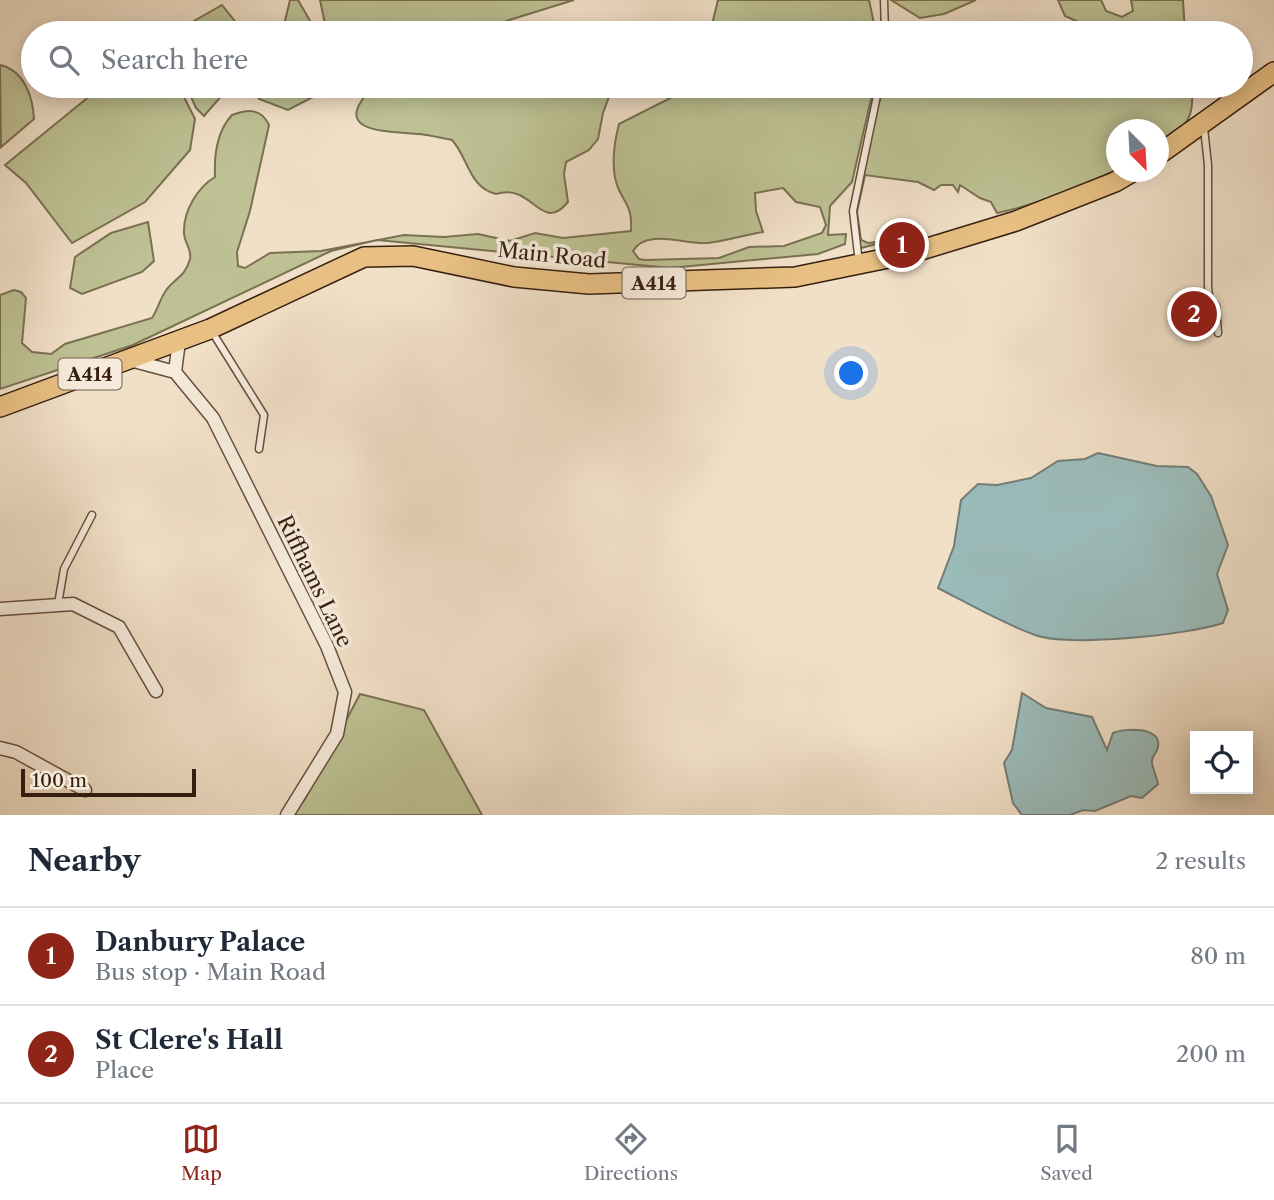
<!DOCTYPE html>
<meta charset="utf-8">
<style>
:root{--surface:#fff;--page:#f6f6f7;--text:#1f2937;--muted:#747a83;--line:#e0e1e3;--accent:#8f2418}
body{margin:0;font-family:"Libre Caslon Text",serif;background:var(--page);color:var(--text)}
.controls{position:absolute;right:21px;bottom:21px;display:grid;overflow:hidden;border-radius:0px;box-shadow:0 4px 18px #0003}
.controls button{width:63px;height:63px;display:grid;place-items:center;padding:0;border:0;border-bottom:2px solid var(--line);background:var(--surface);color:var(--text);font:35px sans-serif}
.compass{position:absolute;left:1106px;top:119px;width:63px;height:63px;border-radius:50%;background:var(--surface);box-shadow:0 4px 18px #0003;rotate:156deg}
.scale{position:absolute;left:21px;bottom:18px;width:175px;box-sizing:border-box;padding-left:7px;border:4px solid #371f10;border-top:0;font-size:19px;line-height:24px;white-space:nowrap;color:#371f10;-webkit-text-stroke:5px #f6ebdb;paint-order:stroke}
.you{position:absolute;left:852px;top:374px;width:24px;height:24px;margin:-18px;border:5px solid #fff;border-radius:50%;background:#1a73e8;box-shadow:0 0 0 10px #1a73e833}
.badge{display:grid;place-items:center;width:46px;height:46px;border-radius:50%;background:var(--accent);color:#fff;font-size:23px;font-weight:700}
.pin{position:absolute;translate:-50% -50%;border:4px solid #fff;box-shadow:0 2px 7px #0006}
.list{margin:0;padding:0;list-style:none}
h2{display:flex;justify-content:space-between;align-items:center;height:91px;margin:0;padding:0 28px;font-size:30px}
h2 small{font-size:23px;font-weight:400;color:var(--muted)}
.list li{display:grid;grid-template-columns:46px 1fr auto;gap:21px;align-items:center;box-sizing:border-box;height:98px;padding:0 28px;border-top:2px solid var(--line)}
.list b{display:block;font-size:26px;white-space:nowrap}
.list p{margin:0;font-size:23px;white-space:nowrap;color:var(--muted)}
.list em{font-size:23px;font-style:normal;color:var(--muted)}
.icon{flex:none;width:38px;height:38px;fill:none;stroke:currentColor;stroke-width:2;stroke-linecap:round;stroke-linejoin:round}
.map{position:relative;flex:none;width:1274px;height:815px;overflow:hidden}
.search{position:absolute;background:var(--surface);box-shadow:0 4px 18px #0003;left:21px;right:21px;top:21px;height:77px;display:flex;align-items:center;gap:18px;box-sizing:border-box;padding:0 24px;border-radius:38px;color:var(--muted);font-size:26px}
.sheet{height:287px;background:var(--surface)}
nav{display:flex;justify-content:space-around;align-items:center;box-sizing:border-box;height:98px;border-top:2px solid var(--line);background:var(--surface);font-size:19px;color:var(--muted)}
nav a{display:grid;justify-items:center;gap:4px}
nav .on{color:var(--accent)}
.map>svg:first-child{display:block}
.green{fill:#bdc194;stroke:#7a7052;stroke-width:2;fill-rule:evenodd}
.water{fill:#9bbcbb;stroke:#737d77;stroke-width:2}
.building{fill:#e8b39d;stroke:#371f10;stroke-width:2;filter:url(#shadow)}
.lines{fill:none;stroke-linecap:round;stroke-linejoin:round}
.lane-casing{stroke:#664f3e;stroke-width:9}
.street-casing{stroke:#664f3e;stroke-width:15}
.primary-casing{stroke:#371f10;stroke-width:22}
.lane{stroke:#f6ebdb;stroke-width:6}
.street{stroke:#f6ebdb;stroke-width:12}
.primary{stroke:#e8c084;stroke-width:19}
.labels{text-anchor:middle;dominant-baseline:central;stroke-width:7;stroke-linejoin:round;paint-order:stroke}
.shield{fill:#f6ebdb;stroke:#705c4d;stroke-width:2}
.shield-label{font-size:19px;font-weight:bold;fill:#371f10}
.street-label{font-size:21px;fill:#371f10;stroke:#f6ebdb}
</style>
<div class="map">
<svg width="1274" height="815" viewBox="0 0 1274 815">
<defs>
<filter id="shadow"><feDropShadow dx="4.5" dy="-4.5" stdDeviation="0" flood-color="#0004"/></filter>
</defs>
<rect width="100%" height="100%" fill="#f1e0c8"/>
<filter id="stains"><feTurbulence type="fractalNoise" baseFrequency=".00286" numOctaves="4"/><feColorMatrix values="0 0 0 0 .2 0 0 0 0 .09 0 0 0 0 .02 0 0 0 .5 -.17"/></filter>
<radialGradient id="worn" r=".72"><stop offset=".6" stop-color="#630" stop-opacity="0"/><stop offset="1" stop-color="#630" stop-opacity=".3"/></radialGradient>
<g class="green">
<polygon points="290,0 298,0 317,33 282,33"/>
<polygon points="320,0 574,0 506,21 496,33 346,33 325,24"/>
<polygon points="718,0 869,0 876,33 710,33"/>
<polygon points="891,0 976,0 944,14 920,18"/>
<polygon points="1101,0 1106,11 1122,17 1133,11 1131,0 1183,0 1185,33 1073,33 1085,25 1065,16 1058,0"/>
<polygon points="222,5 238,25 237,33 182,33 194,21"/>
<path d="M0 65C24 70 33 97 34 119L1 147Z"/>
<polygon points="102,86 172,86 183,95 195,119 190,150 145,202 72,243 26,183 5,165"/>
<polygon points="186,86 230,86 204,116 196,108"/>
<polygon points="251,86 324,86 319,94 288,110 259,99"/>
<path d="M374 86H613L603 113 598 139 589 150 566 162 564 174 568 202C541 235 533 182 496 194 469 188 468 157 452 140 441 138 430 135 419 134 385 131 327 133 374 86Z"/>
<path d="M694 86H874L852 182 830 206 828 235 846 234 845 244 818 254 670 268 377 240 331 251 133 345 0 389V295L14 290 21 292 26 298 22 343 32 352 51 354 65 344 152 318C158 309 160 298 167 289 176 278 186 275 190 259 192 249 184 242 184 233 183 211 198 187 215 177 214 156 217 131 232 115 248 109 261 108 269 125L250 211 237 252 238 266 245 268 270 253 321 251 404 235 444 237 478 234 510 241 535 233 563 238 631 231C632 209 628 208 619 190 610 171 614 143 619 124ZM783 188 796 202 820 207 826 225 822 233 784 246 749 247 719 258 645 260 639 259 633 251C647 228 685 245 707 243 726 241 744 235 763 232L756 211 755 193Z"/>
<path d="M887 86H1191C1196 119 1186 126 1159 145L1158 130H1116V170C1078 189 1039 204 997 213L991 202 980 198 960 185 958 192 953 185H941L934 190 918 182 865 175 857 212 861 240 868 243 892 240 861 248C846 224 871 108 887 86Z"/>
<polygon points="148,222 154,261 142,272 82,294 70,288 75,257 111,233"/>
<polygon points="360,694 424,710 482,815 293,815 305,799"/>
</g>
<g class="water">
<path d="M1098 453 1157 466 1188 467 1197 474 1211 496 1228 545 1217 574 1228 610 1223 623C1188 635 1069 647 1035 635 1002 623 969 604 938 588L954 546 961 500 978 484 997 485 1031 478 1058 461 1085 459Z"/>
<path d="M1022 693 1046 708 1092 717 1107 750 1113 733C1124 728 1162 726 1158 747 1157 754 1151 755 1152 763 1153 770 1157 777 1158 784L1142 798 1131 796 1095 811 1083 810 1070 815H1022L1013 803 1004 763 1012 750Z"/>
</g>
<polygon class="building" points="1203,299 1203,309 1214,309 1215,320 1174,321 1174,300"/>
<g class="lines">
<g class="lane-casing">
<g id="lane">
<polyline points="884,0 885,33"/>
<polyline points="1204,128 1208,165 1208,286 1209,297 1216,306 1218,333"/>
<polyline points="859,263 853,211 879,86"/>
<polyline points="211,330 264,415 259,449"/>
<polyline points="58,604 64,569 92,515"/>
</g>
</g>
<g class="street-casing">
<g id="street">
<polyline points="130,360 175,372 213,418 327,646 345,692 337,734 287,815"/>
<polyline points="175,372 179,341"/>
<polyline points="0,609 73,604 119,627 156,691"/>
<polyline points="0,748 16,752 85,790"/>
</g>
</g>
<g class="primary-casing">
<g id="primary">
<polyline points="1158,155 1274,72"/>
<polyline points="0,407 210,329 364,257 413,256 514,277 589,284 795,277 908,254 1016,221 1115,182 1132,172"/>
</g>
</g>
<use href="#lane" class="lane"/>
<use href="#street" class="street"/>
<use href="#primary" class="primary"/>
</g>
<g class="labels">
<g class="shield">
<rect x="622.5" y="267.5" width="63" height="31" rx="5"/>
<rect x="58.5" y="358.5" width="63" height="31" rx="5"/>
</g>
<g class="shield-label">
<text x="654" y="283">A414</text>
<text x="90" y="374">A414</text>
</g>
<g class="street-label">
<text transform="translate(552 255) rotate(6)">Main Road</text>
<text transform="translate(315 581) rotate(64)">Riffhams Lane</text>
</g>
</g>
<rect width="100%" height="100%" filter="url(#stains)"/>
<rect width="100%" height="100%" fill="url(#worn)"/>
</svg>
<div class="controls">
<button><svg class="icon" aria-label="locate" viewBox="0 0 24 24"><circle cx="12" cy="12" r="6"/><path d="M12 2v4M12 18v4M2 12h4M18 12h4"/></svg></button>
</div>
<svg class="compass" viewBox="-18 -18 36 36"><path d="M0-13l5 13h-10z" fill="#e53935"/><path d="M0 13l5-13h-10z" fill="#747a83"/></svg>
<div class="scale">100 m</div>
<div class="you"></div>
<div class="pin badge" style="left:902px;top:245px">1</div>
<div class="pin badge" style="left:1194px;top:314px">2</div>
<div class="search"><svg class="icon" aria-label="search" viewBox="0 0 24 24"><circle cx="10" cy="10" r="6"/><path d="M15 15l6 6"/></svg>Search here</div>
</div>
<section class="sheet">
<h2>Nearby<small>2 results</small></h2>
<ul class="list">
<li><span class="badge">1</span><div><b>Danbury Palace</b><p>Bus stop · Main Road</p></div><em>80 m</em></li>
<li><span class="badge">2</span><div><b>St Clere's Hall</b><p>Place</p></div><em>200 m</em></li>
</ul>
</section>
<nav>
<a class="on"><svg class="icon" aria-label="map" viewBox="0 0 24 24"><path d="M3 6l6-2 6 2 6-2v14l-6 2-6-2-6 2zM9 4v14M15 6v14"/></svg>Map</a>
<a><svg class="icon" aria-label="directions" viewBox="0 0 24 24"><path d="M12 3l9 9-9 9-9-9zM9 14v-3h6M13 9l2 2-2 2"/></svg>Directions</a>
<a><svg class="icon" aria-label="saved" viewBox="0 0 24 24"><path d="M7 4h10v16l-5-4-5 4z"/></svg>Saved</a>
</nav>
